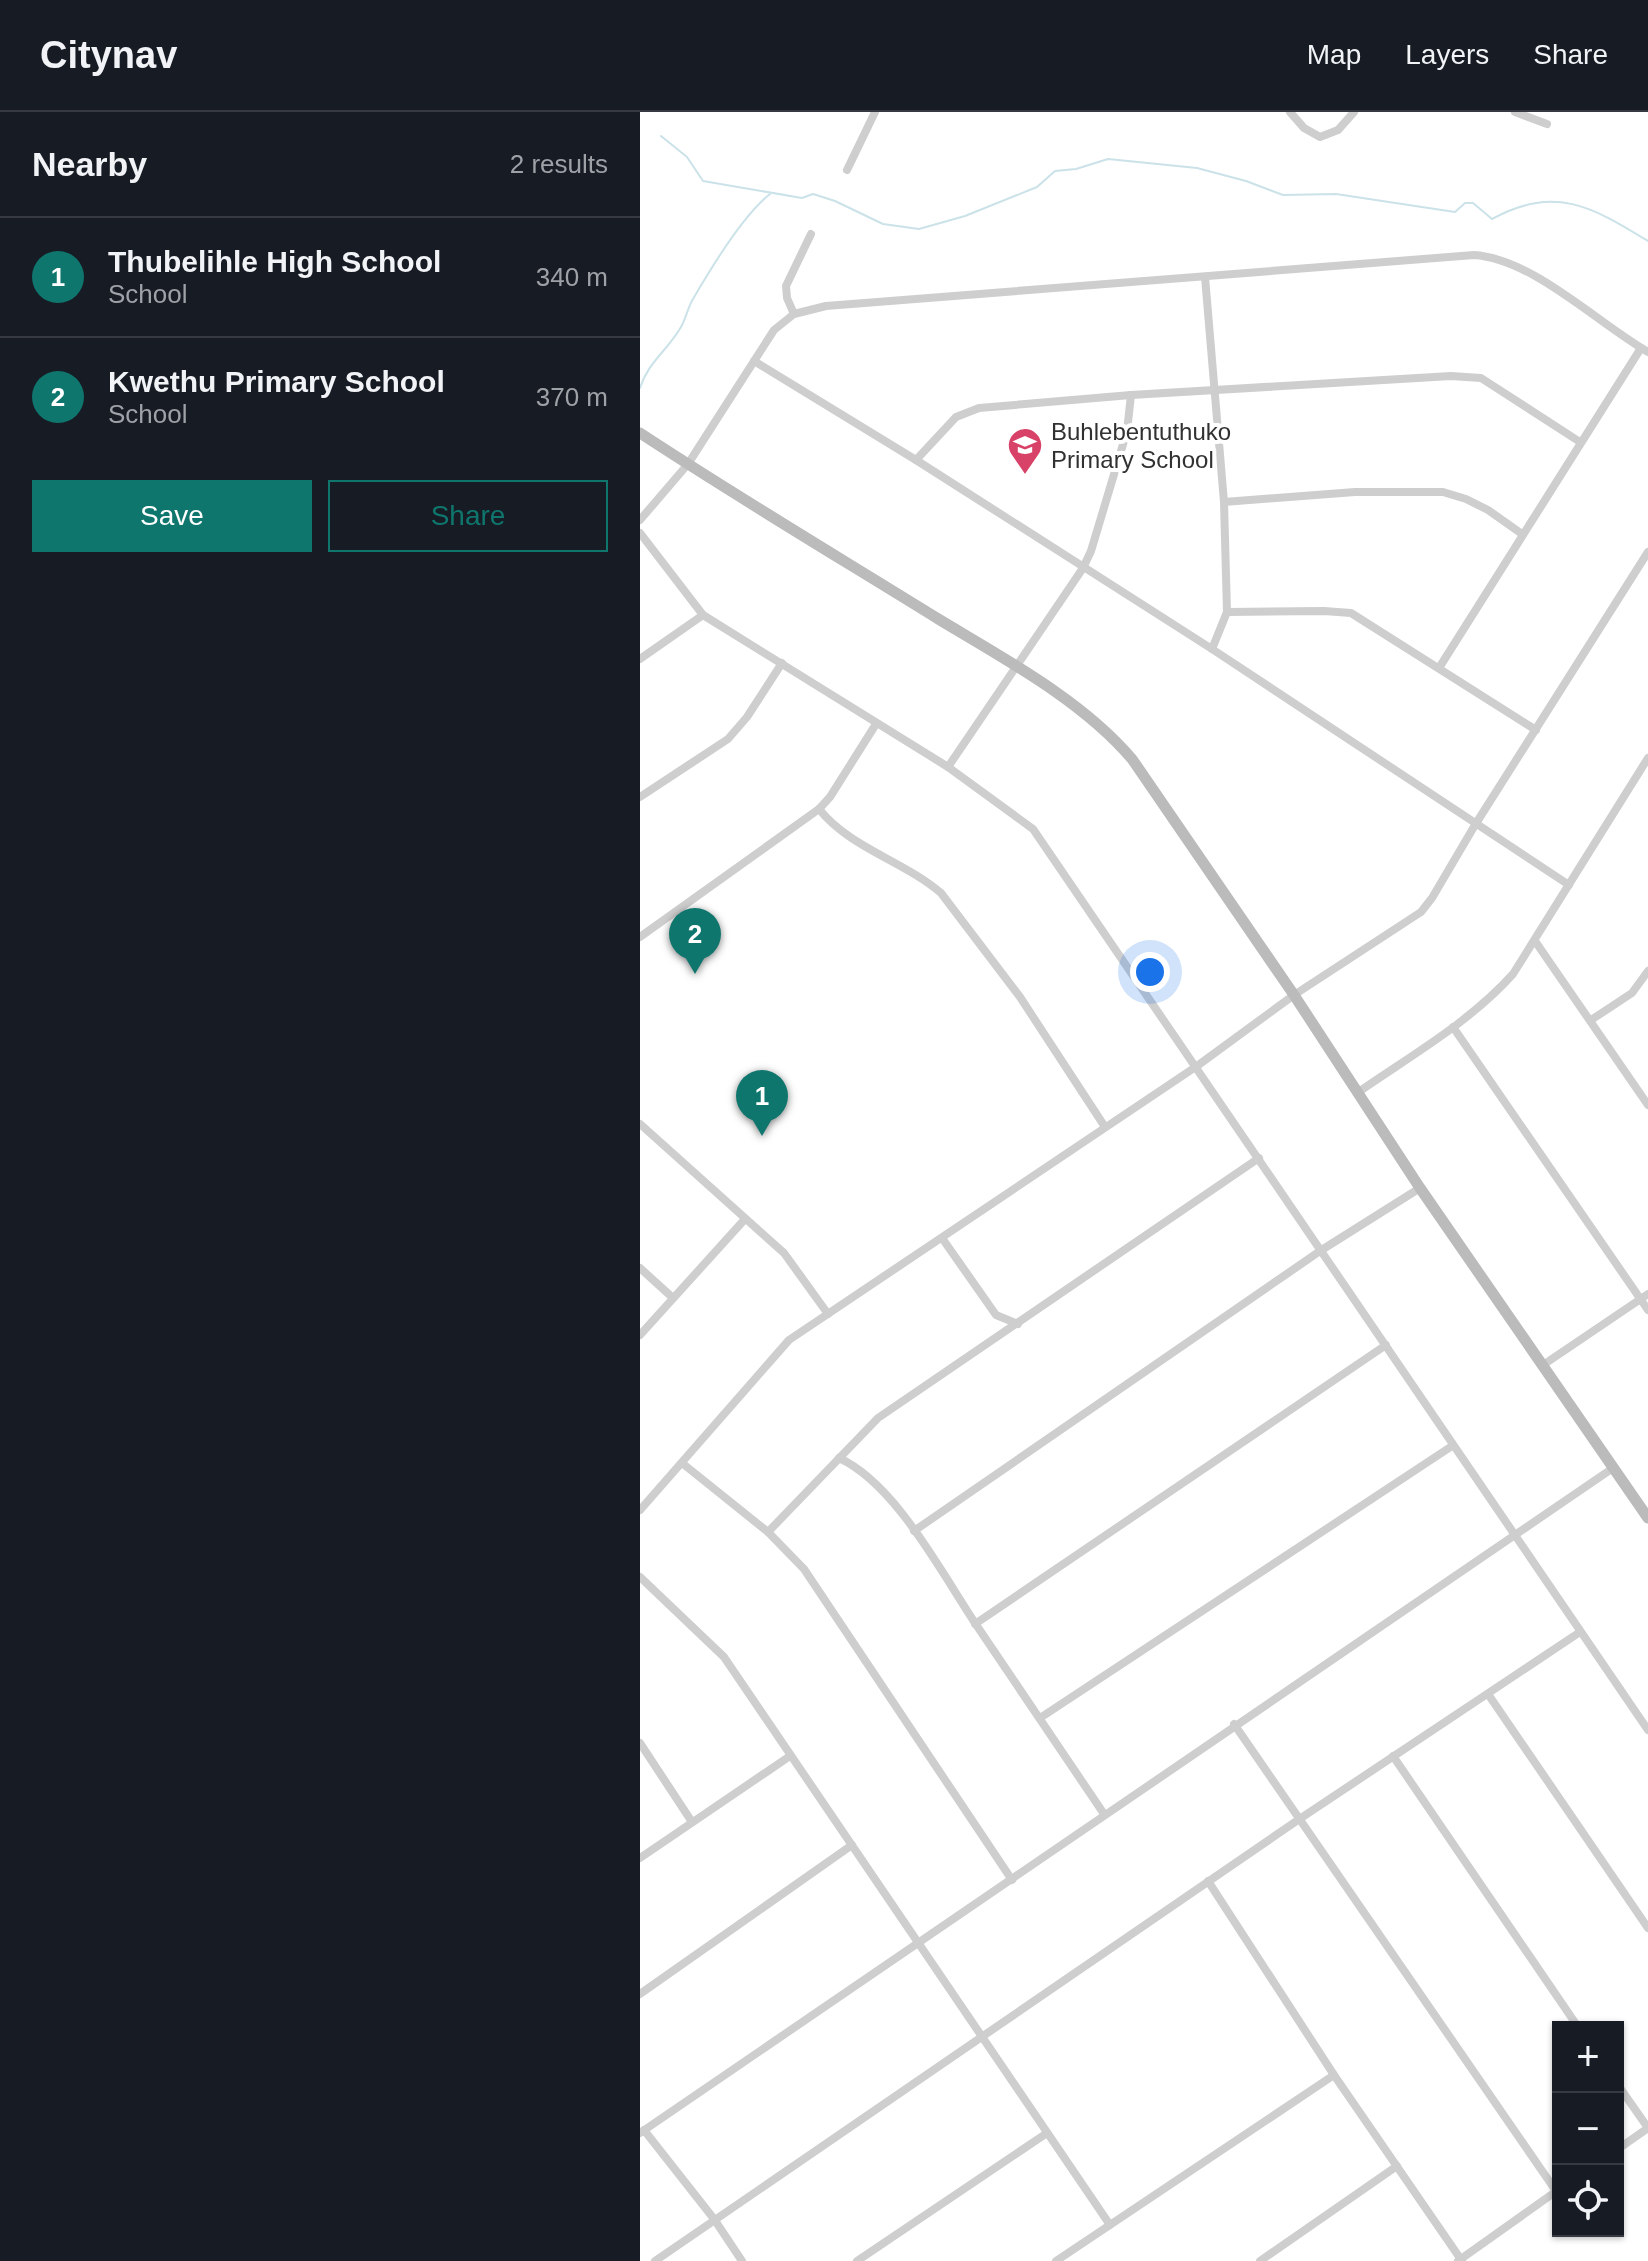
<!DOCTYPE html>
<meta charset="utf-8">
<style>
:root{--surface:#171b24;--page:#20242c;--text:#f1f3f6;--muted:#9ea1a6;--line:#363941;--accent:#0f766e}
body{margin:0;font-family:Arial,sans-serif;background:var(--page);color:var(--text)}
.controls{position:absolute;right:24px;bottom:24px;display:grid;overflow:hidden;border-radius:0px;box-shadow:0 2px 6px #0004}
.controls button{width:72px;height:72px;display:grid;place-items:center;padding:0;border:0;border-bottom:2px solid var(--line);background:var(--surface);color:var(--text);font:40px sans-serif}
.you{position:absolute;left:510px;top:860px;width:28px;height:28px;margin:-20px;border:6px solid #fff;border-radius:50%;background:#1a73e8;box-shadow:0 0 0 12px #1a73e833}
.badge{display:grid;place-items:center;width:52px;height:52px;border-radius:50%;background:var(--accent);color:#fff;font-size:26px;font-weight:700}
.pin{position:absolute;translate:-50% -66px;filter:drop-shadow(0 2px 4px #0008)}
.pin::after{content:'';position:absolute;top:42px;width:28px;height:24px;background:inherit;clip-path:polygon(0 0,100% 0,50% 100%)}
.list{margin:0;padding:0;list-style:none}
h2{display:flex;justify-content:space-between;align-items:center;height:104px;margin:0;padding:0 32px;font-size:34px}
h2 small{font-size:26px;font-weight:400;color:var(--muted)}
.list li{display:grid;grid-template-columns:52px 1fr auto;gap:24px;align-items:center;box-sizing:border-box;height:120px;padding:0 32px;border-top:2px solid var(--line)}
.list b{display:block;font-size:30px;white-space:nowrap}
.list p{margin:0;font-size:26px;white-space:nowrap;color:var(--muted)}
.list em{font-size:26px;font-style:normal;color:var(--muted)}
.actions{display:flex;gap:16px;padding:24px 32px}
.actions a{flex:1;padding:18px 0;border:2px solid var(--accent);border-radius:0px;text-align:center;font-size:28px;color:var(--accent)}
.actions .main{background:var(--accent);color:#fff}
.icon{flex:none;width:44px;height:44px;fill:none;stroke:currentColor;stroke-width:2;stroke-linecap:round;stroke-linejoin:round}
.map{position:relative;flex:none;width:1008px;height:2149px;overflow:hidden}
header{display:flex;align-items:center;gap:48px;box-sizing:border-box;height:112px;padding:0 40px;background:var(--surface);border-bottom:2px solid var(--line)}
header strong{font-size:38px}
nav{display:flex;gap:44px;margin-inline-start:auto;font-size:28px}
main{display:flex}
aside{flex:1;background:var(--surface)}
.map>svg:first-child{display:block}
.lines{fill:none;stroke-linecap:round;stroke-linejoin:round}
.stream{stroke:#cbe2e8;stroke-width:2}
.street{stroke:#cecece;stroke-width:8}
.secondary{stroke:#bbb;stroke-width:11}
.labels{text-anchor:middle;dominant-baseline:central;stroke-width:8;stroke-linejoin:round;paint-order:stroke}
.poi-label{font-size:24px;fill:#313131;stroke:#fff;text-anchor:start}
</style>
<header>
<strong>Citynav</strong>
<nav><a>Map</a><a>Layers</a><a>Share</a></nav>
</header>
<main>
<aside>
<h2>Nearby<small>2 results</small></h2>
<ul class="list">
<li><span class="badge">1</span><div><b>Thubelihle High School</b><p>School</p></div><em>340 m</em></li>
<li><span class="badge">2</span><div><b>Kwethu Primary School</b><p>School</p></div><em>370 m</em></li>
</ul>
<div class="actions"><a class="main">Save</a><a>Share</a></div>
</aside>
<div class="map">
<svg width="1008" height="2149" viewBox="0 0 1008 2149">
<rect width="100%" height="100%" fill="#fff"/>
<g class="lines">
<g class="stream">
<path d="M21 24 47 45 63 69 162 86 173 82 195 89 243 112 279 117 325 104 397 75 415 59 436 57 468 47 557 56 606 69 643 83 696 82 815 100 825 91H833L852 107C915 73 951 94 1008 129"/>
<path d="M0 276C8 250 28 238 41 215 46 206 48 195 53 187 71 156 103 103 130 82"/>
</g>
<g class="street">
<polyline points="650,0 664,16 680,25 698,18 714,0"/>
<polyline points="875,0 907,12"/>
<polyline points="207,58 235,0"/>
<polyline points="565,165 584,390 587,500 572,537"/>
<polyline points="154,202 147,186 146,174 171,122"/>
<polyline points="114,249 276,348 572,537 929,773"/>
<polyline points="276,348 316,305 339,296 491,283 811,264 841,266 940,330"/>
<polyline points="584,390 715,380 803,380 826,387 848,398 882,422"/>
<path d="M0 408 48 352 134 218 154 202 186 194 834 143C893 147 956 210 1008 240"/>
<polyline points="0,421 63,503 308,655 393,717 1008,1618"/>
<polyline points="587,500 684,499 711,501 896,618"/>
<polyline points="0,547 63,503"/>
<polyline points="799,556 1001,236"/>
<polyline points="308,655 443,456 451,439 487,319 491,283"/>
<polyline points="0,685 88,627 107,605 142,551"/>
<path d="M179 697C210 736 264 749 301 781L380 885 465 1015"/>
<polyline points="0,825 179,697 190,685 236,612"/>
<polyline points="895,829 1008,993"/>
<polyline points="951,908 992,881 1008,859"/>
<polyline points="813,915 1008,1198"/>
<path d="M717 981C770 944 829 911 873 862L1008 646"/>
<polyline points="0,1012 144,1141 188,1202"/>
<polyline points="302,1126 356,1203 378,1212"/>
<polyline points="0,1156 33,1186"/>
<polyline points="0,1223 105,1107"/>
<polyline points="903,1253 1008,1182"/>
<path d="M199 1346C256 1372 302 1462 337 1514 379 1577 422 1639 464 1702"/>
<polyline points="42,1351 128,1420 164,1457 372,1768"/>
<polyline points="0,1398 149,1228 557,954 654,883 781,800 792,786 835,713 1008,440"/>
<polyline points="274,1419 680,1139 780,1076"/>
<polyline points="128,1420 238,1306 619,1046"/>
<polyline points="0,1465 84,1545 470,2113"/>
<polyline points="335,1512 746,1233"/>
<polyline points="848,1582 1008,1816"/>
<polyline points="400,1606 812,1334"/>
<polyline points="594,1612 916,2079"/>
<polyline points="0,1631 52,1710"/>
<polyline points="753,1644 938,1915"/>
<polyline points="0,1746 150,1644"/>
<polyline points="568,1769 694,1963 822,2149"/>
<polyline points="0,1882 212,1733"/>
<polyline points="978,1973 1008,2016 978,2037"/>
<polyline points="4,2018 74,2107 102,2149"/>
<polyline points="0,2021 973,1356"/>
<polyline points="15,2149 658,1708 940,1520"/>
<polyline points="217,2149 407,2021"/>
<polyline points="416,2149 694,1963"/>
<polyline points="620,2149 757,2054"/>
<polyline points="818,2149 918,2078"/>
</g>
<path class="secondary" d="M0 321C99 386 200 446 300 508 365 547 443 589 492 647L654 883 780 1076 1008 1406"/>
</g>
<defs>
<g id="school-pin" transform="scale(1.8)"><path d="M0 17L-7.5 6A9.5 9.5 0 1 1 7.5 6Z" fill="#d84268" stroke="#fff"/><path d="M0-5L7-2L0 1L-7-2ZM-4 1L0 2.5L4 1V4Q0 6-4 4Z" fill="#fff"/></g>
</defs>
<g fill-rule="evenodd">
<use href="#school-pin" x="385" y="333"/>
</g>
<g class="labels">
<g class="poi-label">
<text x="411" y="319">Buhlebentuthuko<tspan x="411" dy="28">Primary School</tspan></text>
</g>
</g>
</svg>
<div class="controls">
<button>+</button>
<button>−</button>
<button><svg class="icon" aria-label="locate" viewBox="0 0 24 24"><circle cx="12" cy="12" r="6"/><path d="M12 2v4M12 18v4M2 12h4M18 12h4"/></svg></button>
</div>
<div class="you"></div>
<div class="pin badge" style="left:122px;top:1024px">1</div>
<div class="pin badge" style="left:55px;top:862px">2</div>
</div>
</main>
